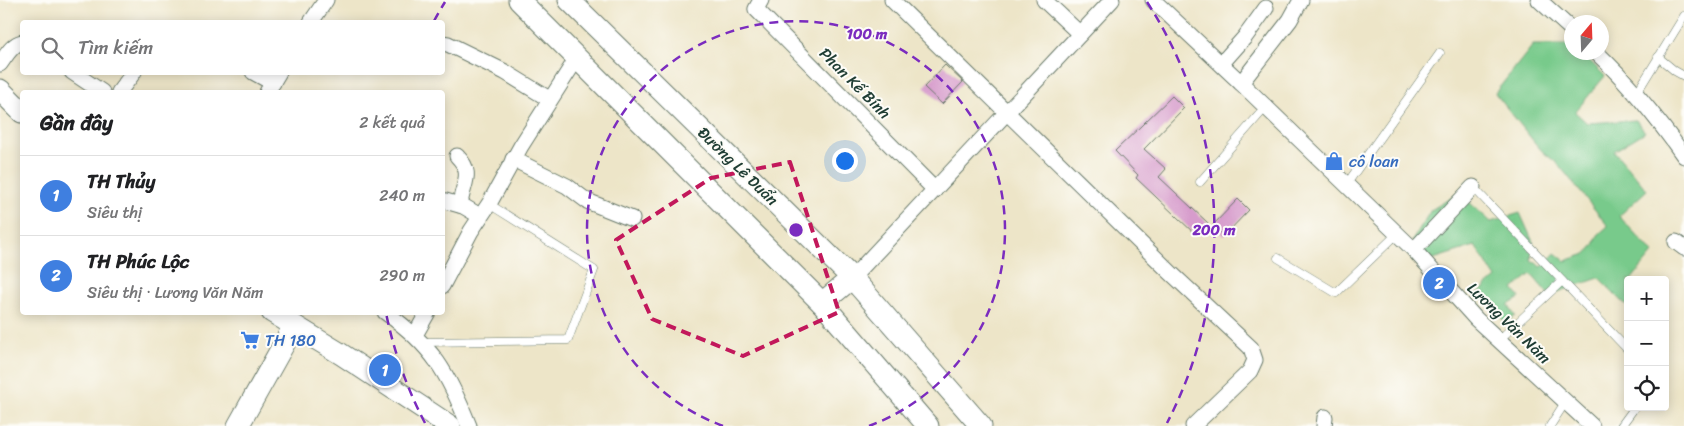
<!DOCTYPE html>
<html lang="vi">
<meta charset="utf-8">
<style>
:root{--surface:#fff;--page:#f2f2f2;--text:#202124;--muted:#757577;--line:#e0e0e0;--accent:#d93025}
body{margin:0;font-family:Sriracha,sans-serif;background:var(--page);color:var(--text)}
.controls{position:absolute;right:15px;bottom:15px;display:grid;overflow:hidden;border-radius:5px;box-shadow:0 2px 12px #0003}
.controls button{width:45px;height:45px;display:grid;place-items:center;padding:0;border:0;border-bottom:1px solid var(--line);background:var(--surface);color:var(--text);font:25px sans-serif}
.compass{position:absolute;left:1564px;top:15px;width:45px;height:45px;border-radius:50%;background:var(--surface);box-shadow:0 2px 12px #0003;rotate:19deg}
.you{position:absolute;left:844px;top:160px;width:18px;height:18px;margin:-12px;border:4px solid #fff;border-radius:50%;background:#1a73e8;box-shadow:0 0 0 8px #1a73e833}
.badge{display:grid;place-items:center;width:32px;height:32px;border-radius:50%;background:var(--accent);color:#fff;font-size:16px;font-weight:700}
.pin{position:absolute;translate:-50% -50%;border:2px solid #fff;box-shadow:0 1px 5px #0006}
.list{margin:0;padding:0;list-style:none}
h2{display:flex;justify-content:space-between;align-items:center;height:65px;margin:0;padding:0 20px;font-size:21px}
h2 small{font-size:16px;font-weight:400;color:var(--muted)}
.list li{display:grid;grid-template-columns:32px 1fr auto;gap:15px;align-items:center;box-sizing:border-box;height:80px;padding:0 20px;border-top:1px solid var(--line)}
.list b{display:block;font-size:19px;white-space:nowrap}
.list p{margin:0;font-size:16px;white-space:nowrap;color:var(--muted)}
.list em{font-size:16px;font-style:normal;color:var(--muted)}
.icon{flex:none;width:28px;height:28px;fill:none;stroke:currentColor;stroke-width:2;stroke-linecap:round;stroke-linejoin:round}
.map{position:relative;flex:none;width:1684px;height:426px;overflow:hidden}
.search{position:absolute;background:var(--surface);box-shadow:0 2px 12px #0003;left:20px;top:20px;width:425px;height:55px;display:flex;align-items:center;gap:12px;box-sizing:border-box;padding:0 18px;border-radius:5px;color:var(--muted);font-size:19px}
.panel{position:absolute;background:var(--surface);box-shadow:0 2px 12px #0003;left:20px;top:90px;width:425px;height:225px;border-radius:5px}
.map>svg:first-child{display:block}
.green{fill:#78ca8b;stroke:#4c8460}
.building{fill:#d79ccc}
.lines{fill:none;stroke-linecap:round;stroke-linejoin:round}
.lane-casing{stroke:#677868;stroke-width:9}
.street-casing{stroke:#677868;stroke-width:17}
.secondary-casing{stroke:#677868;stroke-width:23}
.lane{stroke:#fff;stroke-width:8}
.street{stroke:#fff;stroke-width:15}
.secondary{stroke:#fff;stroke-width:21}
.marked{fill:none;stroke:#c2185b;stroke-width:4;stroke-dasharray:10 6;stroke-linejoin:round}
.ring{fill:none;stroke:#7b2cbf;stroke-width:2.5;stroke-dasharray:9 6}
.labels{text-anchor:middle;dominant-baseline:central;stroke-width:4;stroke-linejoin:round;paint-order:stroke}
.street-label{font-size:16px;fill:#1f3d34;stroke:#fdfcf7}
.shop-label{font-size:16px;fill:#366cbe;stroke:#fdfcf7;text-anchor:start}
.centre{fill:#7b2cbf;stroke:#fdfcf7;stroke-width:2.5}
.ring-label{font-size:15px;text-anchor:middle;font-weight:bold;fill:#7b2cbf;stroke:#fdfcf7;stroke-width:4;stroke-linejoin:round;paint-order:stroke}
</style>
<div class="map">
<svg width="1684" height="426" viewBox="0 0 1684 426">
<rect width="100%" height="100%" fill="#fdfcf7"/>
<filter id="ink" filterUnits="userSpaceOnUse"><feTurbulence type="fractalNoise" baseFrequency=".02" numOctaves="2"/><feDisplacementMap in="SourceGraphic" scale="10" xChannelSelector="R" yChannelSelector="G"/><feConvolveMatrix kernelMatrix="1 2 1 2 8 2 1 2 1" color-interpolation-filters="sRGB"/></filter>
<filter id="wash" filterUnits="userSpaceOnUse"><feTurbulence type="fractalNoise" baseFrequency=".0096" numOctaves="4" result="noise"/><feDisplacementMap in="SourceGraphic" scale="20" xChannelSelector="R" yChannelSelector="G"/><feGaussianBlur stdDeviation="1.12" result="paint"/><feColorMatrix in="noise" values="0 0 0 0 0 0 0 0 0 0 0 0 0 0 0 0 0 1.4 0 .05"/><feComposite in="paint" operator="in"/></filter>
<g filter="url(#wash)">
<rect width="100%" height="100%" fill="#ede5c8"/>
<polygon class="green" points="1533,45 1571,45 1572,52 1582,53 1605,76 1575,112 1587,123 1636,120 1645,132 1614,151 1647,190 1619,216 1653,253 1631,280 1628,280 1628,307 1599,278 1549,295 1531,274 1513,289 1520,298 1508,305 1515,316 1506,323 1478,293 1496,278 1475,246 1430,260 1412,241 1431,210 1459,193 1491,222 1520,213 1533,242 1531,260 1542,267 1555,253 1565,261 1586,254 1594,245 1598,235 1608,226 1558,164 1543,152 1535,143 1495,93"/>
<g id="blocks">
<g class="building">
<polygon points="945,65 963,82 942,104 924,87"/>
<polygon points="1172,96 1184,108 1144,149 1166,169 1159,177 1208,223 1196,235 1136,178 1138,175 1115,151"/>
<polygon points="1238,199 1249,210 1224,236 1213,225"/>
</g>
</g>
</g>
<g filter="url(#ink)">
<use href="#blocks" fill-opacity="0" stroke="#677868" stroke-width="1"/>
<g class="lines">
<g class="lane-casing">
<g id="lane">
<polyline points="1658,57 1675,71 1684,76"/>
<polyline points="1636,94 1684,16"/>
<polyline points="1200,182 1265,108"/>
<polyline points="1346,185 1440,53"/>
<polyline points="1473,187 1628,350"/>
<polyline points="1278,258 1336,293 1397,234"/>
<polyline points="1499,340 1562,281"/>
<polyline points="421,342 568,340 594,270 489,204"/>
<polyline points="1550,426 1566,401"/>
<polyline points="1621,426 1635,407"/>
</g>
</g>
<g class="street-casing">
<g id="street">
<polyline points="761,0 756,9 935,190"/>
<polyline points="892,0 1171,273 1251,348 1255,360 1250,371 1193,426"/>
<polyline points="1044,0 1080,34"/>
<polyline points="1153,0 1241,83"/>
<polyline points="1301,0 1290,20 1241,83 1414,250 1476,319 1592,426"/>
<polyline points="1539,0 1572,30"/>
<polyline points="311,22 326,0"/>
<polyline points="442,43 448,44 505,72 549,99"/>
<path d="M1596 52C1629 83 1658 119 1684 156"/>
<polyline points="1222,63 1245,37 1266,8"/>
<path d="M0 64C6 56 12 44 22 42"/>
<polyline points="72,72 102,92"/>
<polyline points="253,72 273,83"/>
<polyline points="119,92 134,72"/>
<polyline points="267,92 279,72"/>
<path d="M457 156C475 174 462 184 460 205"/>
<polyline points="513,159 567,186 587,201 632,219"/>
<polyline points="442,200 463,206 480,216"/>
<polyline points="1676,242 1684,248"/>
<polyline points="1414,250 1473,187"/>
<polyline points="852,278 1112,0"/>
<polyline points="442,286 471,231 489,204 521,146 577,58"/>
<path d="M385 312C433 346 448 373 469 426"/>
<polyline points="415,335 428,312"/>
<polyline points="1324,426 1325,417"/>
</g>
</g>
<g class="secondary-casing">
<g id="secondary">
<polyline points="519,0 822,303 928,426"/>
<polyline points="569,0 852,278 981,426"/>
<polyline points="0,90 22,112"/>
<polyline points="822,303 852,278"/>
<polyline points="272,312 341,354 450,426"/>
<polyline points="238,426 294,326"/>
</g>
</g>
<use href="#lane" class="lane"/>
<use href="#street" class="street"/>
<use href="#secondary" class="secondary"/>
</g>
</g>
<path class="marked" d="M790 162 839 312 743 356 652 319 616 240 711 178Z"/>
<g class="ring">
<path d="M723 426A209 209 0 1 1 869 426"/>
<path d="M425 423A418 418 0 0 1 386 313M434 21A418 418 0 0 1 445 2M1147 2A418 418 0 0 1 1167 423"/>
</g>
<defs>
<g id="shop-bare" transform="scale(1.5)"><path d="M-5-2.5h2.3a2.7 3.5 0 0 1 5.4 0H5L5.5 6h-11ZM-1.5-2.5h3a1.5 2.3 0 0 0-3 0Z" fill="#3f7fe0" stroke="#fdfcf7" stroke-width="2.5" paint-order="stroke"/></g>
<g id="supermarket-bare" transform="scale(1.5)"><path d="M-6-5.5h2.5l.6 2H6L4.5 2H-2.5L-4.4-4H-6ZM-1.5 3.2a1.3 1.3 0 1 0 .1 0ZM3 3.2a1.3 1.3 0 1 0 .1 0Z" fill="#3f7fe0" stroke="#fdfcf7" stroke-width="2.5" paint-order="stroke"/></g>
</defs>
<g fill-rule="evenodd">
<use href="#shop-bare" x="1334" y="161"/>
<use href="#supermarket-bare" x="250" y="340"/>
</g>
<g class="labels">
<g class="street-label">
<text transform="translate(855 83) rotate(45)">Phan Kế Bính</text>
<text transform="translate(738 166) rotate(44)">Đường Lê Duẩn</text>
<text transform="translate(1509 323) rotate(44)">Lương Văn Năm</text>
</g>
<g class="shop-label">
<text x="1349" y="161">cô loan</text>
<text x="265" y="340">TH 180</text>
</g>
</g>
<circle cx="796" cy="230" r="8" class="centre"/>
<g class="ring-label">
<text x="867" y="39">100 m</text>
<text x="1214" y="235">200 m</text>
</g>
</svg>
<div class="controls">
<button>+</button>
<button>−</button>
<button><svg class="icon" aria-label="locate" viewBox="0 0 24 24"><circle cx="12" cy="12" r="6"/><path d="M12 2v4M12 18v4M2 12h4M18 12h4"/></svg></button>
</div>
<svg class="compass" viewBox="-18 -18 36 36"><path d="M0-13l5 13h-10z" fill="#e53935"/><path d="M0 13l5-13h-10z" fill="#757577"/></svg>
<div class="you"></div>
<div class="pin badge" style="left:385px;top:370px;background:#3f7fe0">1</div>
<div class="pin badge" style="left:1439px;top:283px;background:#3f7fe0">2</div>
<div class="search"><svg class="icon" aria-label="search" viewBox="0 0 24 24"><circle cx="10" cy="10" r="6"/><path d="M15 15l6 6"/></svg>Tìm kiếm</div>
<section class="panel">
<h2>Gần đây<small>2 kết quả</small></h2>
<ul class="list">
<li><span class="badge" style="background:#3f7fe0">1</span><div><b>TH Thủy</b><p>Siêu thị</p></div><em>240 m</em></li>
<li><span class="badge" style="background:#3f7fe0">2</span><div><b>TH Phúc Lộc</b><p>Siêu thị · Lương Văn Năm</p></div><em>290 m</em></li>
</ul>
</section>
</div>
